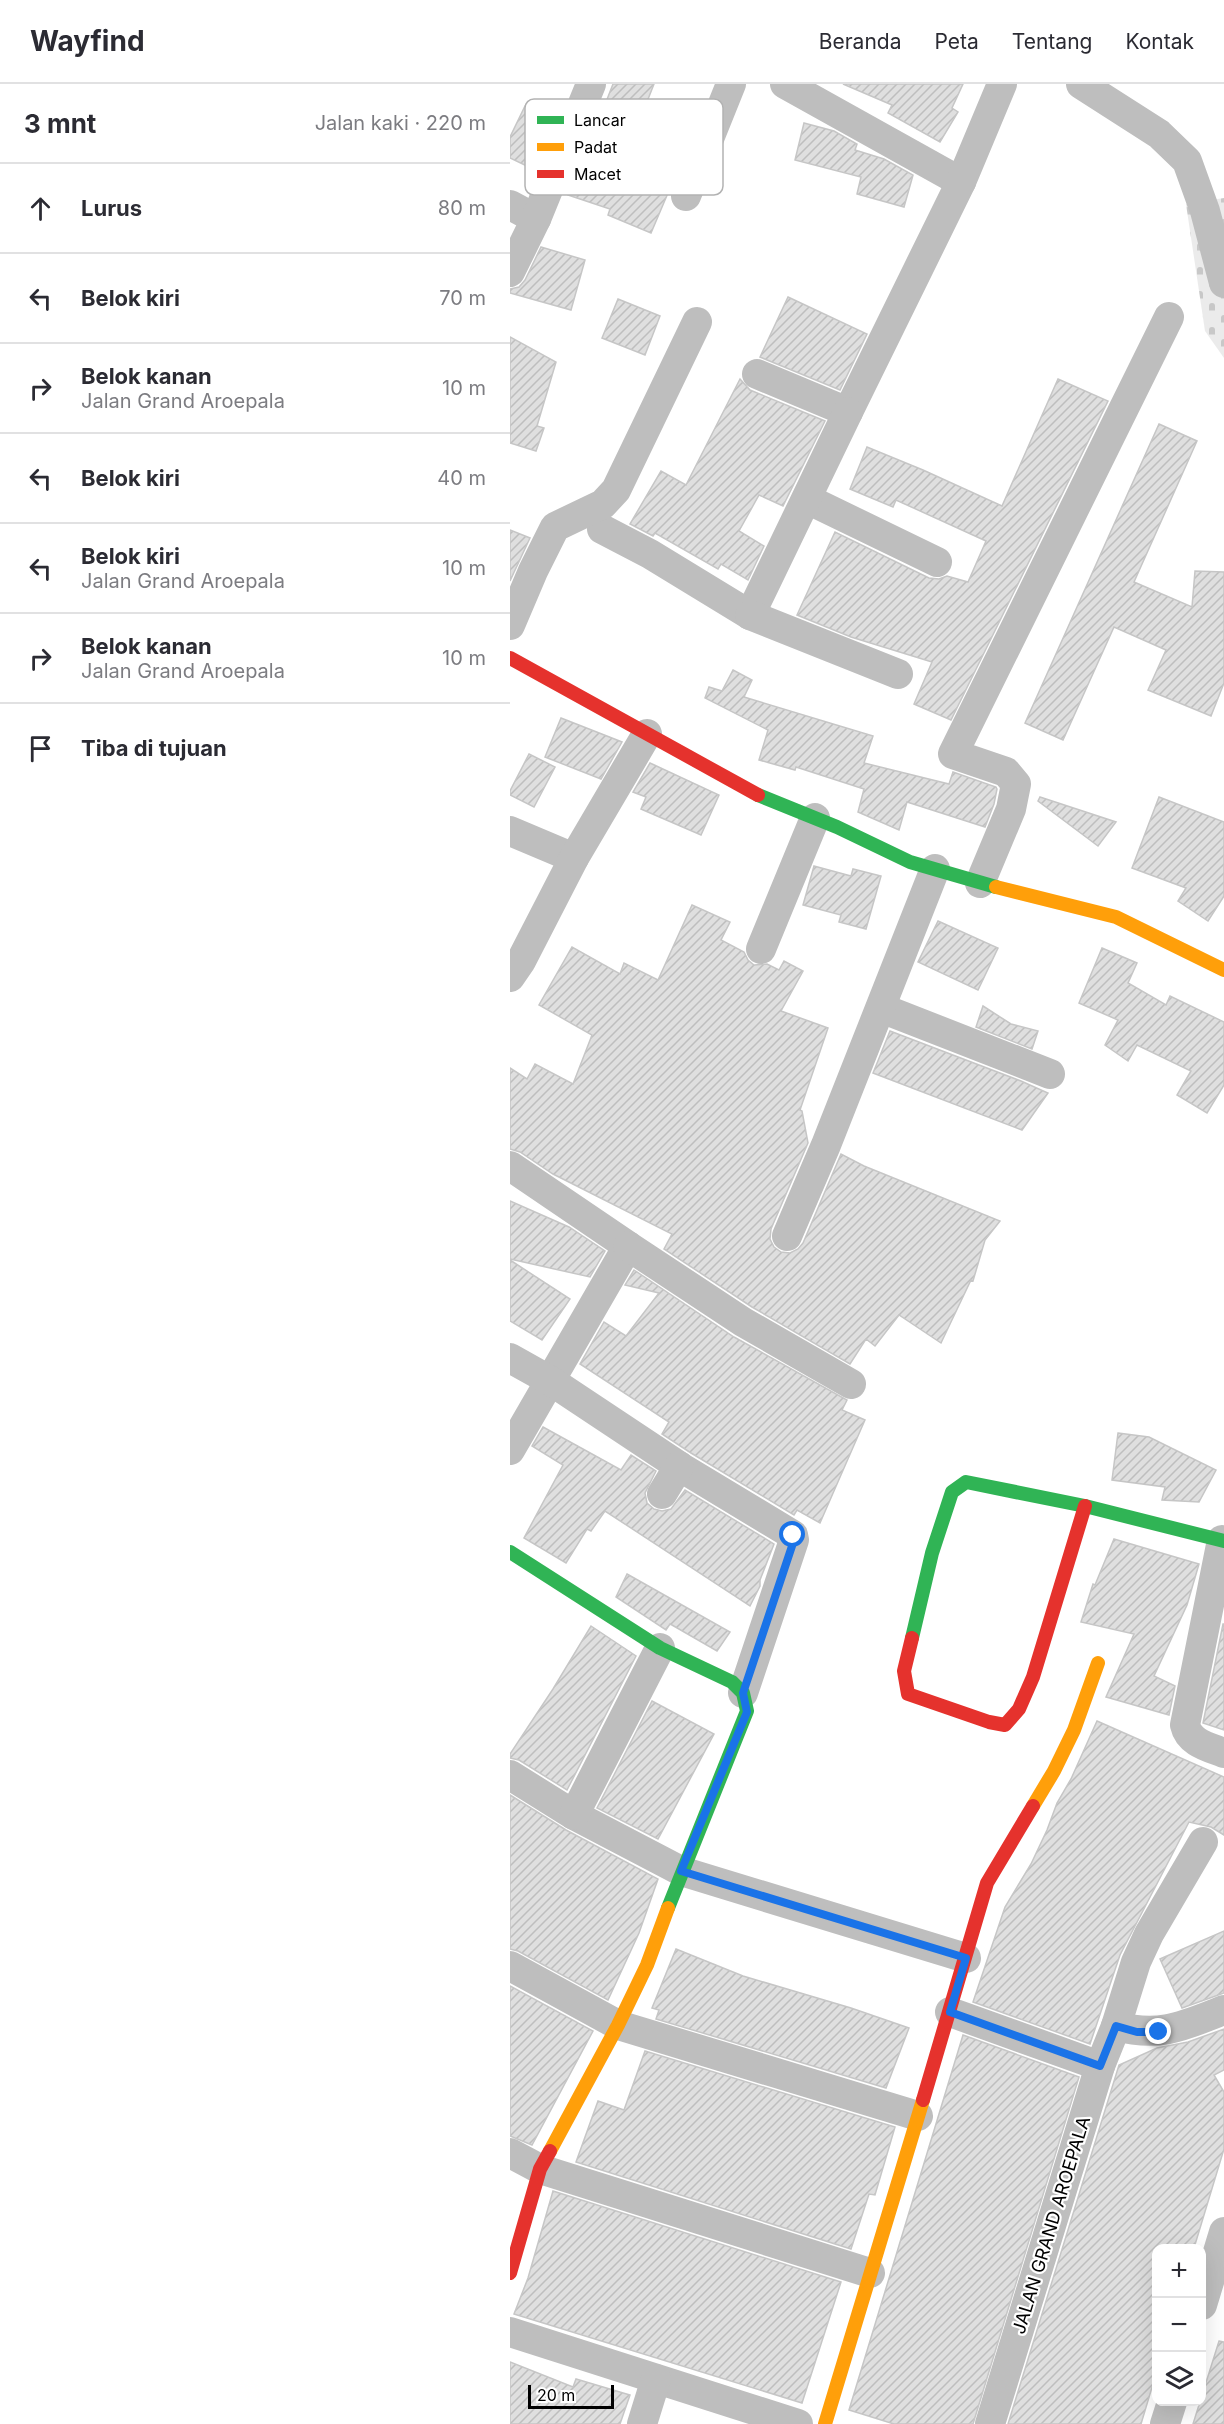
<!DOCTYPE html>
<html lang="id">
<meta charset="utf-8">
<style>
:root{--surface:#fff;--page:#f2f2f3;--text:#2b2b33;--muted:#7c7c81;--line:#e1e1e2}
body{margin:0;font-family:Inter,sans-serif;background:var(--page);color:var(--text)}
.controls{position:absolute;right:18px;bottom:18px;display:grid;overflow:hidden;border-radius:12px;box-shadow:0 6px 24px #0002}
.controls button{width:54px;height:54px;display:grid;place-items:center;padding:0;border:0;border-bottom:2px solid var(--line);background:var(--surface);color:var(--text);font:30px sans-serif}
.scale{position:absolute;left:18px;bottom:15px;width:86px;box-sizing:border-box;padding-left:6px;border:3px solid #000;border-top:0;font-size:16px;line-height:21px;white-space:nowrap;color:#000;-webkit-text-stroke:4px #fff;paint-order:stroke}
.stop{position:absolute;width:18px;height:18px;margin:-14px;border:4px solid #1a73e8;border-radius:50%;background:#fff}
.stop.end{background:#1a73e8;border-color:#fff;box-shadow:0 2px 6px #0008}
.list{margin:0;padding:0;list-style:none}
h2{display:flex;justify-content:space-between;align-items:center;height:78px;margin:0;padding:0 24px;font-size:26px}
h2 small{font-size:20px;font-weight:400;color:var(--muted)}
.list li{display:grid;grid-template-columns:39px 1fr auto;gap:18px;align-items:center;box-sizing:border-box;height:90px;padding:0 24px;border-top:2px solid var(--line)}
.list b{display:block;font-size:22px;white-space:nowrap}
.list p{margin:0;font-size:20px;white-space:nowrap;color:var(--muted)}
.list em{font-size:20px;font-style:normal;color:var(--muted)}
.icon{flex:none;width:33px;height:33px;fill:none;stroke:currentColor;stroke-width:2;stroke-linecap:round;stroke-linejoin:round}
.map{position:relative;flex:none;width:714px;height:2340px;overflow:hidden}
header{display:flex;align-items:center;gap:36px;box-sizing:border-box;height:84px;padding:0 30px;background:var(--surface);border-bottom:2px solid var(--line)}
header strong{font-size:28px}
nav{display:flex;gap:33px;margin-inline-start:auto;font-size:21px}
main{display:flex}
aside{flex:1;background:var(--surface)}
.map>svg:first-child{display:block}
.cemetery{fill:url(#cemetery-stones)}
.building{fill:url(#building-hatch);stroke:#c6c6c6;stroke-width:1.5}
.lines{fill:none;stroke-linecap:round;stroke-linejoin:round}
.street{stroke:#bebebe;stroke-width:30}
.fast{stroke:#30b455;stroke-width:14}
.slow{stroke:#ff9f0a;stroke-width:14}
.jam{stroke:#e5322d;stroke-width:14}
.route{stroke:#1a73e8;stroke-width:8}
.labels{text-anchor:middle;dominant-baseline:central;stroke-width:4.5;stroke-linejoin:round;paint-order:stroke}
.street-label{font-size:18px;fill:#000;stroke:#fff}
.key{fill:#fff;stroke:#b2b2b2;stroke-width:1.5}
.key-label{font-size:16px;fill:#000}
</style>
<header>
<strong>Wayfind</strong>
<nav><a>Beranda</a><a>Peta</a><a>Tentang</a><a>Kontak</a></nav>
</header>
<main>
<aside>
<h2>3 mnt<small>Jalan kaki · 220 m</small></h2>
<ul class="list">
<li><svg class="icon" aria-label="ahead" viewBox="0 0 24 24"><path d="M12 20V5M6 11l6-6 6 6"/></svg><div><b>Lurus</b></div><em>80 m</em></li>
<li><svg class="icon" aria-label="left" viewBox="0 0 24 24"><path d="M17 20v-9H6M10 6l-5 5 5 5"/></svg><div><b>Belok kiri</b></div><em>70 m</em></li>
<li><svg class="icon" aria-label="right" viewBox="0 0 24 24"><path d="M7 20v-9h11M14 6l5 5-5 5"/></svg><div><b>Belok kanan</b><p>Jalan Grand Aroepala</p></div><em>10 m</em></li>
<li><svg class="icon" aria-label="left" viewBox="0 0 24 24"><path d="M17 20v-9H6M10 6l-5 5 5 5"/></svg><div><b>Belok kiri</b></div><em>40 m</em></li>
<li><svg class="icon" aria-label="left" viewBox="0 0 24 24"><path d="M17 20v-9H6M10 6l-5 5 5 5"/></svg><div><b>Belok kiri</b><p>Jalan Grand Aroepala</p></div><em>10 m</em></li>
<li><svg class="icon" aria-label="right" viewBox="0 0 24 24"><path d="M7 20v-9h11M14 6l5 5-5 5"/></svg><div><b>Belok kanan</b><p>Jalan Grand Aroepala</p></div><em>10 m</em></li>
<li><svg class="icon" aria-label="arrive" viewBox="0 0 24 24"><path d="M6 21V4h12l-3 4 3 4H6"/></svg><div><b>Tiba di tujuan</b></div></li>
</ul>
</aside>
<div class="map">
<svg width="714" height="2340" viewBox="0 0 714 2340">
<defs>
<pattern id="cemetery-stones" width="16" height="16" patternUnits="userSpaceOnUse" patternTransform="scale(1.5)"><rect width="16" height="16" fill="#ebebeb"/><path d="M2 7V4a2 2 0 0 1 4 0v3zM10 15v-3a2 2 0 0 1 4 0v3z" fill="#c8c8c8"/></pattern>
<pattern id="building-hatch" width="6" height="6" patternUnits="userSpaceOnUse" patternTransform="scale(1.5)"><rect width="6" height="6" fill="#dfdfdf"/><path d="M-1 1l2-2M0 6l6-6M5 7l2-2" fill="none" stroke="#bebebe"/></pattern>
</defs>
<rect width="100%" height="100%" fill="#fff"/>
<polygon class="cemetery" points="714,114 714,274 695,247 676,120"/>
<g class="building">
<polygon points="103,0 144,0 112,81 161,102 141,149 98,131 100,125 58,111 78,52 82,54"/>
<polygon points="333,0 453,0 442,24 448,28 430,58 378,29 382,21"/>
<polygon points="15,22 46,37 23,85 0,74 0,53"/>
<polygon points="294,39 324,47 347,60 345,66 374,75 403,91 394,123 347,110 351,93 285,76"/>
<polygon points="31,163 75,176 61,226 0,209 0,205 9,203 15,196"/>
<polygon points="278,213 357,250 330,306 250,273"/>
<polygon points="108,215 150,232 135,271 92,254"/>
<polygon points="0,253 46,278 27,342 34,344 26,367 0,359"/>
<polygon points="230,295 240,306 315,337 273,422 249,411 229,447 254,462 238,496 211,480 208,485 145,449 143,452 120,440 151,387 176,401"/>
<polygon points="548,295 598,317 441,636 404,620 422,578 341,553 287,531 325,448 419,494 429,495 437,492 458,498 476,457 386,416 383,423 340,405 357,363 413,386 492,422"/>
<polygon points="649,340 687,357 624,498 682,523 685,487 714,488 714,599 701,632 638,606 656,566 604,543 553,656 515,639"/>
<polygon points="0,446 20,454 0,497"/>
<polygon points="223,586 242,596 234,613 363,652 354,679 439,700 443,688 486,703 487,705 484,720 475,743 397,718 389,746 348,728 354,705 286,683 285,686 249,676 258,646 195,614 199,603 212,607"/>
<polygon points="51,634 112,658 91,695 35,673"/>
<polygon points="19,670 45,683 24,723 0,711 0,707"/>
<polygon points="140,679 209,711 191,751 131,725 136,713 123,708"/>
<polygon points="530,713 606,738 588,762 528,717"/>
<polygon points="649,713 714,738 714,812 698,837 668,817 676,804 622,784"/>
<polygon points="304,782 341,792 343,785 371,792 356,845 329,838 331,831 293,821"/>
<polygon points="182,821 220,838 211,856 234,868 238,876 244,881 257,880 269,886 274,877 293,887 271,927 318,944 290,1026 292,1027 298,1059 261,1145 260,1155 264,1163 271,1168 280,1169 288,1165 293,1159 331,1070 354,1082 490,1137 475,1156 463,1197 461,1196 431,1259 389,1231 365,1262 356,1255 340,1280 242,1223 154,1165 162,1150 43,1090 10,1068 0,1065 0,984 17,995 25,980 63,1000 82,951 29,921 62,863 110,890 114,879 148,896"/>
<polygon points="428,837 488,864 468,906 408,878"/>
<polygon points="592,864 627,879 618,899 656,921 660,912 714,938 714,1001 697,1029 667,1011 681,987 627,961 618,977 595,961 608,936 569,919"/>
<polygon points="473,922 501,940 528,947 522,965 466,943"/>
<polygon points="380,947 511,997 538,1009 512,1046 363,989"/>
<polygon points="0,1117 59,1143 95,1167 80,1193 0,1175"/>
<polygon points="0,1176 60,1215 32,1256 0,1237"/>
<polygon points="124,1186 224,1253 337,1316 332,1326 355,1336 310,1439 287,1426 284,1431 181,1369 152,1350 159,1338 70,1280 94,1238 116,1252 149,1209 115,1201"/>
<polygon points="33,1343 111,1386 121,1371 146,1387 135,1409 137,1419 144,1425 152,1427 161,1425 175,1406 264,1460 250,1496 250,1502 240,1522 95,1427 81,1447 77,1445 56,1479 14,1454 53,1381 22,1362"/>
<polygon points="608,1349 639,1353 706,1386 689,1418 652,1416 655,1403 602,1396"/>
<polygon points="604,1455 689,1480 677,1521 644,1592 665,1602 659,1631 596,1613 624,1550 571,1538 583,1500 585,1501"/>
<polygon points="117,1490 220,1548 207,1567 162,1541 160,1540 156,1546 106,1513"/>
<polygon points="713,1540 714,1540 714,1646 693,1639"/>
<polygon points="81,1542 126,1572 57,1706 9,1676 0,1674 0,1670 43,1605"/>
<polygon points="142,1617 204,1650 148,1755 87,1724"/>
<polygon points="587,1637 714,1693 714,1751 701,1743 679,1738 610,1871 580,1960 463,1918 495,1823 521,1780 537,1746 547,1719 561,1695"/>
<polygon points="0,1711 56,1746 148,1795 129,1849 98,1916 8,1867 0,1865"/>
<polygon points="714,1847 714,1909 672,1924 650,1875"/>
<polygon points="166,1865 233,1892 341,1924 399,1944 376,2004 146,1935 149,1926 142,1924"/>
<polygon points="0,1902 83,1947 22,2061 0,2052"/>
<polygon points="714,1945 714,1986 704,1991 714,2008 714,2065 684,2164 646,2164 646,2290 631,2340 498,2340 609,1981 647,1964 678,1958"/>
<polygon points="453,1951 569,1993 463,2340 384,2340 339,2326"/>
<polygon points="135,1967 385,2043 365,2111 359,2110 341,2165 66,2078 88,2017 114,2026"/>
<polygon points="43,2107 331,2198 292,2319 4,2230 18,2194"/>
<polygon points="709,2257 714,2258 714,2340 683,2340"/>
<polygon points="0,2278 63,2303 66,2295 120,2311 110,2340 0,2340"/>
</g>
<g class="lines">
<g class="street">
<polyline points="275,0 451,98"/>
<polyline points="571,0 649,50 677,77 695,127 714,199"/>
<polyline points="176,112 221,0"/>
<polyline points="0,121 26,135"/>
<polyline points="0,188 26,135 81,0"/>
<polyline points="247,290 338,328 451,98 492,0"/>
<polyline points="297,415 427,478"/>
<polyline points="92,445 140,470 240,531 338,328"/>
<polyline points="240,531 388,590"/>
<polyline points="0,541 23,487 45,443 93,420 106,406 187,238"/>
<polyline points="0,747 64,774"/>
<polyline points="470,799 501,725 506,700 496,688 443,670 659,233"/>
<polyline points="251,865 305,734"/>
<polyline points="0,893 11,877 64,774 137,650"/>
<polyline points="371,924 540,990"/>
<polyline points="0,1082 118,1162 0,1366"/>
<polyline points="277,1152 316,1061 425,785"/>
<polyline points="118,1162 233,1238 341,1300"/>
<polyline points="0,1274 41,1297 172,1384 283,1451 284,1456 233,1609"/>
<polyline points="152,1410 169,1382"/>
<path d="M712 1456 675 1641C679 1659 699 1663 714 1669"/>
<polyline points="0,1691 64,1731 171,1787 456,1874"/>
<polyline points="64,1731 150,1564"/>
<polyline points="0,1882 108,1941 408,2032"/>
<polyline points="440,1928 590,1982"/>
<path d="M606 1942C650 1954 673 1942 714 1926"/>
<polyline points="0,2069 30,2085 360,2189"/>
<polyline points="692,2221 714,2148"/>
<polyline points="0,2248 288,2340"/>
<polyline points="132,2340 146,2295"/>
<polyline points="480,2340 590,1982 606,1942 626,1878 639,1850 693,1758"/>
<polyline points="655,2340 662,2318"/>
</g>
<g class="fast">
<polyline points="248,711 327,743 400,778 486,803"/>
<polyline points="0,1468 150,1564 222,1598 233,1609 237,1627 158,1824"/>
<polyline points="402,1554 422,1469 442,1408 456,1398 575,1422 714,1457"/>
</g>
<g class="slow">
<polyline points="486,803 606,833 714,886"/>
<polyline points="523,1722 544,1687 564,1646 588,1579"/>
<polyline points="40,2067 108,1941 137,1881 158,1824"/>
<polyline points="315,2340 413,2016"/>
</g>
<g class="jam">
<polyline points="0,574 248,711"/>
<polyline points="402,1554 394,1587 398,1610 479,1638 495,1641 509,1625 523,1593 575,1422"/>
<polyline points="413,2016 477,1799 523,1722"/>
<polyline points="0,2189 30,2085 40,2067"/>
</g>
</g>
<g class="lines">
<polyline class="route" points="283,1451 284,1456 233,1609 237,1628 171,1787 456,1874 440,1928 590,1982 606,1942 627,1948 649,1948"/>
</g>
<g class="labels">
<g class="street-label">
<text transform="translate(541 2141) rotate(-73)">JALAN GRAND AROEPALA</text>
</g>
</g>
<rect x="15" y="15" width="198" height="96" rx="9" class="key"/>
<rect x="27" y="32" width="27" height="8" fill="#30b455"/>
<rect x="27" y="59" width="27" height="8" fill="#ff9f0a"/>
<rect x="27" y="86" width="27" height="8" fill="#e5322d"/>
<g class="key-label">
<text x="64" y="42">Lancar</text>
<text x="64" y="69">Padat</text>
<text x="64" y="96">Macet</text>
</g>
</svg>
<div class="controls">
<button>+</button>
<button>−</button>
<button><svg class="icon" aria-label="layers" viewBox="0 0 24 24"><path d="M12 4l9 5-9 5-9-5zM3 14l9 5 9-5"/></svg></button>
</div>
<div class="scale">20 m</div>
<div class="stop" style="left:283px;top:1451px"></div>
<div class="stop end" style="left:649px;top:1948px"></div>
</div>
</main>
